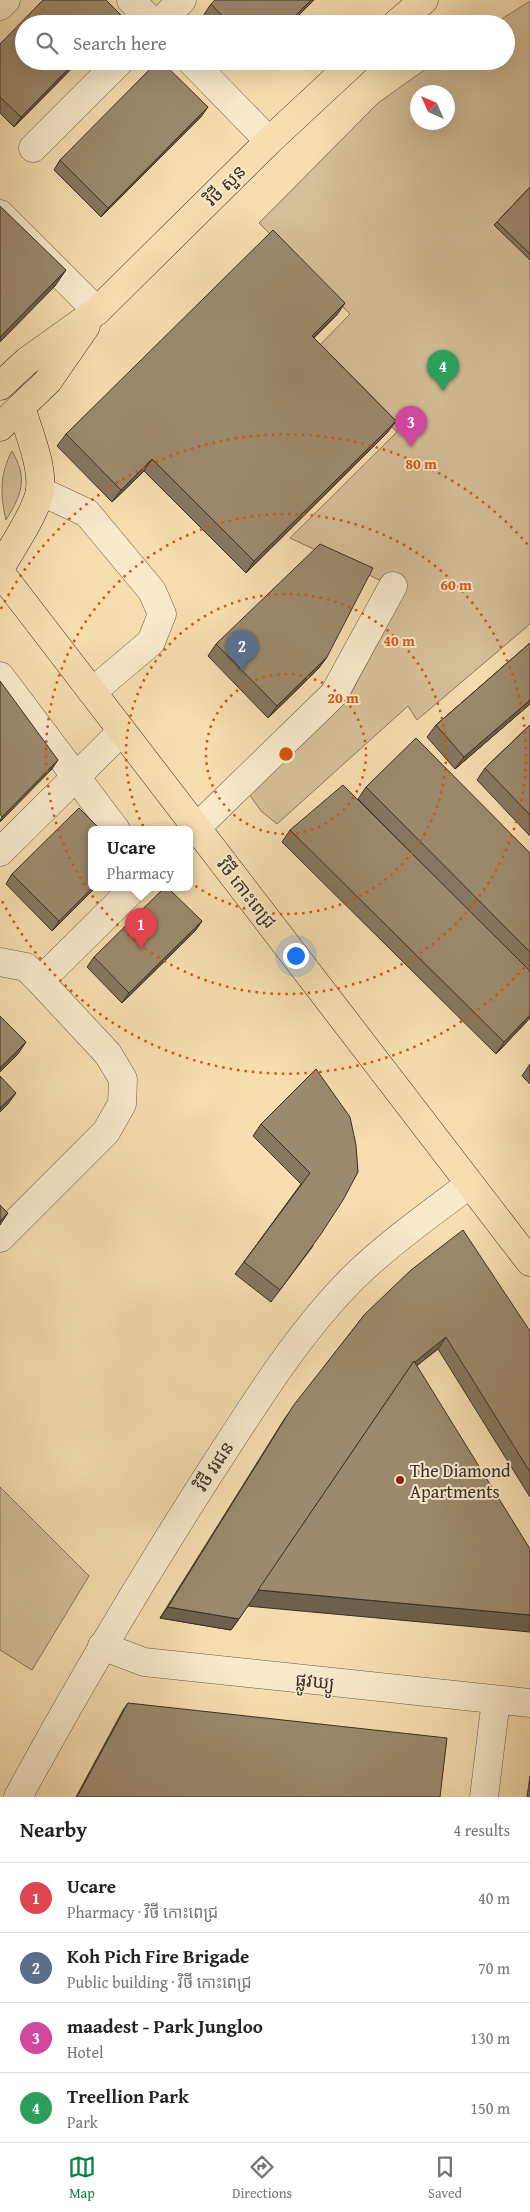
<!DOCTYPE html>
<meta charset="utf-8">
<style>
:root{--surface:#fff;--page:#f2f2f2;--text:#222;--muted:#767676;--line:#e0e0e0;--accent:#0b8043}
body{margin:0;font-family:"Gentium Book Plus","Noto Sans Khmer",serif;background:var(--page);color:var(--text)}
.compass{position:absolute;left:410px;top:85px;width:45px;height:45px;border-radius:50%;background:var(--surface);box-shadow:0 5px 20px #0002;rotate:315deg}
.you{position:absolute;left:295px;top:955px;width:18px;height:18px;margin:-12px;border:4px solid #fff;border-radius:50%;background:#1a73e8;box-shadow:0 0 0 8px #1a73e833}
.badge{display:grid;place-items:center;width:32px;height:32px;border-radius:50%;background:var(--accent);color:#fff;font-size:16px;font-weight:700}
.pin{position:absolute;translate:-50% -41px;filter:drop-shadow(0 1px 2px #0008)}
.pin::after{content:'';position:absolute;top:26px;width:18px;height:15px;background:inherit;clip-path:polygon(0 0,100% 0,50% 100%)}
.popup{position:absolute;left:88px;top:826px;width:105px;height:65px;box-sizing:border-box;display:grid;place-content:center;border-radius:8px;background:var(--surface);filter:drop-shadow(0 1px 4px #0005);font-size:16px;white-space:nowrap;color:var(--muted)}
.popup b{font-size:19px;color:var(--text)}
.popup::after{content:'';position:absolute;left:50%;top:100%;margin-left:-10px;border:10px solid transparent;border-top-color:var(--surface)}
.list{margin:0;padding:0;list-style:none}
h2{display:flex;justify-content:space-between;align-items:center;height:65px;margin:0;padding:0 20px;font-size:21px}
h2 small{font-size:16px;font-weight:400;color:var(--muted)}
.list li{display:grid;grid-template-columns:32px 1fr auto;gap:15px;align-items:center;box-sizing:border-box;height:70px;padding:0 20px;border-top:1px solid var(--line)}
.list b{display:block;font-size:19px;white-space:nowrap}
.list p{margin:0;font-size:16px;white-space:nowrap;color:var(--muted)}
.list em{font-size:16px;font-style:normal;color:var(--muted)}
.icon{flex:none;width:28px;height:28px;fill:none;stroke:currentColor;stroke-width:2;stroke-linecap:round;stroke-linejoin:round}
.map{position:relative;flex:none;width:530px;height:1797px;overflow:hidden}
.search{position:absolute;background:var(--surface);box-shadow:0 5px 20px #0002;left:15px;right:15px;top:15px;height:55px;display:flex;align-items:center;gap:12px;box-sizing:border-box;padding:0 18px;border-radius:28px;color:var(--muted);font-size:19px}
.sheet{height:345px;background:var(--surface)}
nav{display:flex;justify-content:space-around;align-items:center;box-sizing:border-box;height:70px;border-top:1px solid var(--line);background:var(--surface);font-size:14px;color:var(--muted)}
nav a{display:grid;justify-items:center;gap:2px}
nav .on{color:var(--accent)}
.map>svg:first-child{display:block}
.green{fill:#d6c099;stroke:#887860;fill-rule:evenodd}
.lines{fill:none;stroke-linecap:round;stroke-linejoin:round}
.minor-casing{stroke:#695b49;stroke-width:29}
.major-casing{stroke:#3a2f27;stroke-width:29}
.minor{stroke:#f9eacc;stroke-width:28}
.major{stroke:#f6deb0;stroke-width:28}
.wall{fill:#86775f;stroke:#3a2f27}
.shaded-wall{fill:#6d614d;stroke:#3a2f27}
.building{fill:#9c8a6e;stroke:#3a2f27}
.ring{fill:none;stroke:#d7550f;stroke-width:2.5;stroke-dasharray:2.5 5}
.poi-dot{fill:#8f2418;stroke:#f9eacc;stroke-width:2}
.labels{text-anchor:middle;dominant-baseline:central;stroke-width:4;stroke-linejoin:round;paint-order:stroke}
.street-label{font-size:18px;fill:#3a2f27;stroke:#f9eacc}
.poi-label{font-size:18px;fill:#3a2f27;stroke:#f9eacc;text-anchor:start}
.centre{fill:#d7550f;stroke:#f9eacc;stroke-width:2.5}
.ring-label{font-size:15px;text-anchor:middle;font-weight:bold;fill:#d7550f;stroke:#f9eacc;stroke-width:4;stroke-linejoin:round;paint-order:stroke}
</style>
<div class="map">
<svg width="530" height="1797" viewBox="0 0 530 1797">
<rect width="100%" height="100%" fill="#f6deb0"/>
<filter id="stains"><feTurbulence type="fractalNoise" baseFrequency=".004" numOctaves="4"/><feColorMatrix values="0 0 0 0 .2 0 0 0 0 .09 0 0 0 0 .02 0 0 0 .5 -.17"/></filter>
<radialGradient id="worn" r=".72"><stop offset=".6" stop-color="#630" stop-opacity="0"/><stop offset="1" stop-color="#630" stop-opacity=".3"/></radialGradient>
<g class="green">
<path d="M530 1V624L417 720 408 706 277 824 261 811 249 794 351 693 405 592 290 538 397 432 315 350 350 314 259 223 378 103 437 61H506V24H494ZM418 92H448V122H418Z"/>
<path d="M12 451C28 479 22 494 6 520 0 495 0 473 12 451Z"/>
<polygon points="0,1487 89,1576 32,1670 0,1650"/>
</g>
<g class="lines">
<g class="minor-casing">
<g id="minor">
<polyline points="131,0 154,24"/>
<polyline points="0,6 6,0"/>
<polyline points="158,24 182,0"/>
<polyline points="191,61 269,141"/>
<polyline points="33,148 120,61"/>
<polyline points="0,214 97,311"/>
<polyline points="40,491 87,513 152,591 162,614 151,642 92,692"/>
<polyline points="0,676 116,830"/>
<polyline points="190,834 334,694 393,586"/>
<polyline points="0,852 122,731"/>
<polyline points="0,962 26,967 40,981 108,1054 123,1079 122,1104 106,1132 0,1238"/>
<polyline points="40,981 134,888"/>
<polyline points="102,1646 144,1662 530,1703"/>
<path d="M18 1797C78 1686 143 1577 211 1471 254 1405 297 1334 353 1278 389 1243 430 1214 470 1184"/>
<polyline points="484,1797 496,1700"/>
</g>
</g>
<g class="major-casing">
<g id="major">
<polyline points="396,24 424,0"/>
<polyline points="0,386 27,361 97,311 269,141 355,61"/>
<polyline points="0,427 48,381 86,326"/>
<path d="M0 568C11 550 38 509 40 490 43 465 28 431 21 407"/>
<polyline points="0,572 530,1262"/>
</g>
</g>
<use href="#minor" class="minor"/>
<use href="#major" class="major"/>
</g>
<g class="wall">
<polygon points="215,0 314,0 290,24 210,24 203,16 211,4"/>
<polygon points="0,44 24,61 79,61 14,127 0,113"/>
<polygon points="201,117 101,217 54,170 60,160"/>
<polygon points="530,187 530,260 494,225 497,222"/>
<polygon points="337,315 314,338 396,421 387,433 246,573 144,471 112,502 57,446 66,434"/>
<polygon points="530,643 530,704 455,769 427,737 436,725"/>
<polygon points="216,644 327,657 318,669 268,718 208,656"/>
<polygon points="530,725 530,836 477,780 485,768"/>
<polygon points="366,787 530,853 530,1018 496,1054 282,842 290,830 437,879 358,799"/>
<polygon points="12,874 92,888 95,888 52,931 6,884"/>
<polygon points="202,921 195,931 122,1003 87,967 94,957"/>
<polygon points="530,1064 530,1084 522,1076"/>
<polygon points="316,1069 313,1246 271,1302 235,1274 301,1184 253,1136 261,1124"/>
<polygon points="365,1314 530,1331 530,1497 438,1349 417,1365 231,1630 160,1618 285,1418"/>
<polygon points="128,1703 440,1797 76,1797 123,1710"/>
<polygon points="530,1776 530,1797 527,1797"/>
</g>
<g class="shaded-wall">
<polygon points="311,0 314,0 290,24 287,24"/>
<polygon points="76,61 79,61 14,127 21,117"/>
<polygon points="208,107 201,117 101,217 108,208"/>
<polygon points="66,270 55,286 0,342 0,337"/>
<polygon points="345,303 337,315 303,348 312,336"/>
<polygon points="396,421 387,433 246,573 254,561"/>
<polygon points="152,459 144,471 112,502 121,490"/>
<polygon points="327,657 318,669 268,718 277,706"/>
<polygon points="530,700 530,704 455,769 464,757"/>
<polygon points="58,760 52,769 0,822 0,820 2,817"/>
<polygon points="92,888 95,888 52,931 59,921"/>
<polygon points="202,921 195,931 122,1003 129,993"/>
<polygon points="530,1015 530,1018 496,1054 504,1042"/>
<polygon points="26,1042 18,1054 0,1072 0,1068"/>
<polygon points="16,1093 8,1104 0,1112 0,1108"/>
<polygon points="8,1213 0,1225 0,1221"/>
<polygon points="446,1337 438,1349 404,1376 412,1364"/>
<polygon points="258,1590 530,1615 530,1632 247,1606"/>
<polygon points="168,1607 239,1619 231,1630 160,1618"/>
</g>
<g class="building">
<polygon points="43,0 106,0 121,15 113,24 24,24 24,61 76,61 21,117 0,97 0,44"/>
<polygon points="215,0 311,0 287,24 230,24 211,4"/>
<polygon points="158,61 161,61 208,107 108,208 60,160"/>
<polygon points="530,187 530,254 497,222"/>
<polygon points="0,206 66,270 0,337"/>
<polygon points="273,230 345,303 312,336 396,421 254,561 152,459 121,490 66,434"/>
<polygon points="320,544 373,568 327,657 277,706 216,644"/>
<polygon points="530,643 530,700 464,757 436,725"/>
<polygon points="0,681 58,760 2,817 0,814"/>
<polygon points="530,725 530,815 485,768"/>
<polygon points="416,738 530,853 530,952 366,787"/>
<polygon points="343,785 530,971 530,1015 504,1042 290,830"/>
<polygon points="79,808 101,830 92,830 92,888 59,921 12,874"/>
<polygon points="164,888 168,888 202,921 129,993 94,957"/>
<polygon points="0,1016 26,1042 0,1068"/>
<polygon points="316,1069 350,1117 356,1145 358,1172 343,1200 321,1234 280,1290 244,1262 310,1173 261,1124"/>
<polygon points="0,1076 16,1093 0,1108"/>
<polygon points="0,1205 8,1213 0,1221"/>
<polygon points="463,1230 530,1331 530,1472 446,1337 415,1362 414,1361 239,1619 168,1607 293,1406 365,1314 411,1270"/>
<polygon points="414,1361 530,1549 530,1615 258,1590"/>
<polygon points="128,1703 447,1738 440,1797 77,1797"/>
</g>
<g class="ring">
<circle cx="286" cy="754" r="80"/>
<circle cx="286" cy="754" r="160"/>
<circle cx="286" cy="754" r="240"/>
<path d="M529 962A320 320 0 0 1 1 899M1 609A320 320 0 0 1 529 546"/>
</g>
<circle class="poi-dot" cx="400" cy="1480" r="5"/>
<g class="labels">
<g class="street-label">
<text transform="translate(225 185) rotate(-45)">វិថី សួន</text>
<text transform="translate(247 893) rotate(52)">វិថី កោះពេជ្រ</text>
<text transform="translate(214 1466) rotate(-57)">វិថី វរជន</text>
<text transform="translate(315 1681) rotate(6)">ផ្លូវឃ្យូ</text>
</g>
<g class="poi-label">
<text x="410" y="1470">The Diamond<tspan x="410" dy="21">Apartments</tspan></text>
</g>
</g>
<circle cx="286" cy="754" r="8" class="centre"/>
<g class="ring-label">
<text x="421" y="469">80 m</text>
<text x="456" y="590">60 m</text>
<text x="399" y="646">40 m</text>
<text x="343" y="703">20 m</text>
</g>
<rect width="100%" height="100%" filter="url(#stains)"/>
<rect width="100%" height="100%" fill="url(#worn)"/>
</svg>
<svg class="compass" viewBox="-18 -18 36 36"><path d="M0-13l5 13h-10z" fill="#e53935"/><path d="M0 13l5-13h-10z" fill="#767676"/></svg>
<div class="you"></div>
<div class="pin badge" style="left:141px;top:949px;background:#e0444e">1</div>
<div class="popup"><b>Ucare</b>Pharmacy</div>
<div class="pin badge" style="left:242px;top:671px;background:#5c6f8a">2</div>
<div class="pin badge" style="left:411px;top:447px;background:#d1479c">3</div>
<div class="pin badge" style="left:443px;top:391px;background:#2e9e5b">4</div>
<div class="search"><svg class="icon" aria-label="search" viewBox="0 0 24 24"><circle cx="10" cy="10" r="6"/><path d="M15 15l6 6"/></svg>Search here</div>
</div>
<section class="sheet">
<h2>Nearby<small>4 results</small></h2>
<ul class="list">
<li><span class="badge" style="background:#e0444e">1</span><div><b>Ucare</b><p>Pharmacy · វិថី កោះពេជ្រ</p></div><em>40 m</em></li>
<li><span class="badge" style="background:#5c6f8a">2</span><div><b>Koh Pich Fire Brigade</b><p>Public building · វិថី កោះពេជ្រ</p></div><em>70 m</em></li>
<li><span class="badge" style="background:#d1479c">3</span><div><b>maadest - Park Jungloo</b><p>Hotel</p></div><em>130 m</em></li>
<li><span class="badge" style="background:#2e9e5b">4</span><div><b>Treellion Park</b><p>Park</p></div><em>150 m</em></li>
</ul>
</section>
<nav>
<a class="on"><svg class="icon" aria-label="map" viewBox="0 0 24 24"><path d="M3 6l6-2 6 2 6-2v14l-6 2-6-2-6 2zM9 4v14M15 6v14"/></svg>Map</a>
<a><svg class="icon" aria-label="directions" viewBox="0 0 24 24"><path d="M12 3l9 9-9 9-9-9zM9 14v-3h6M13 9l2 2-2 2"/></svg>Directions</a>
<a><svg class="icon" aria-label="saved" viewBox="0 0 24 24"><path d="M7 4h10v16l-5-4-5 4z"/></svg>Saved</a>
</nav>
